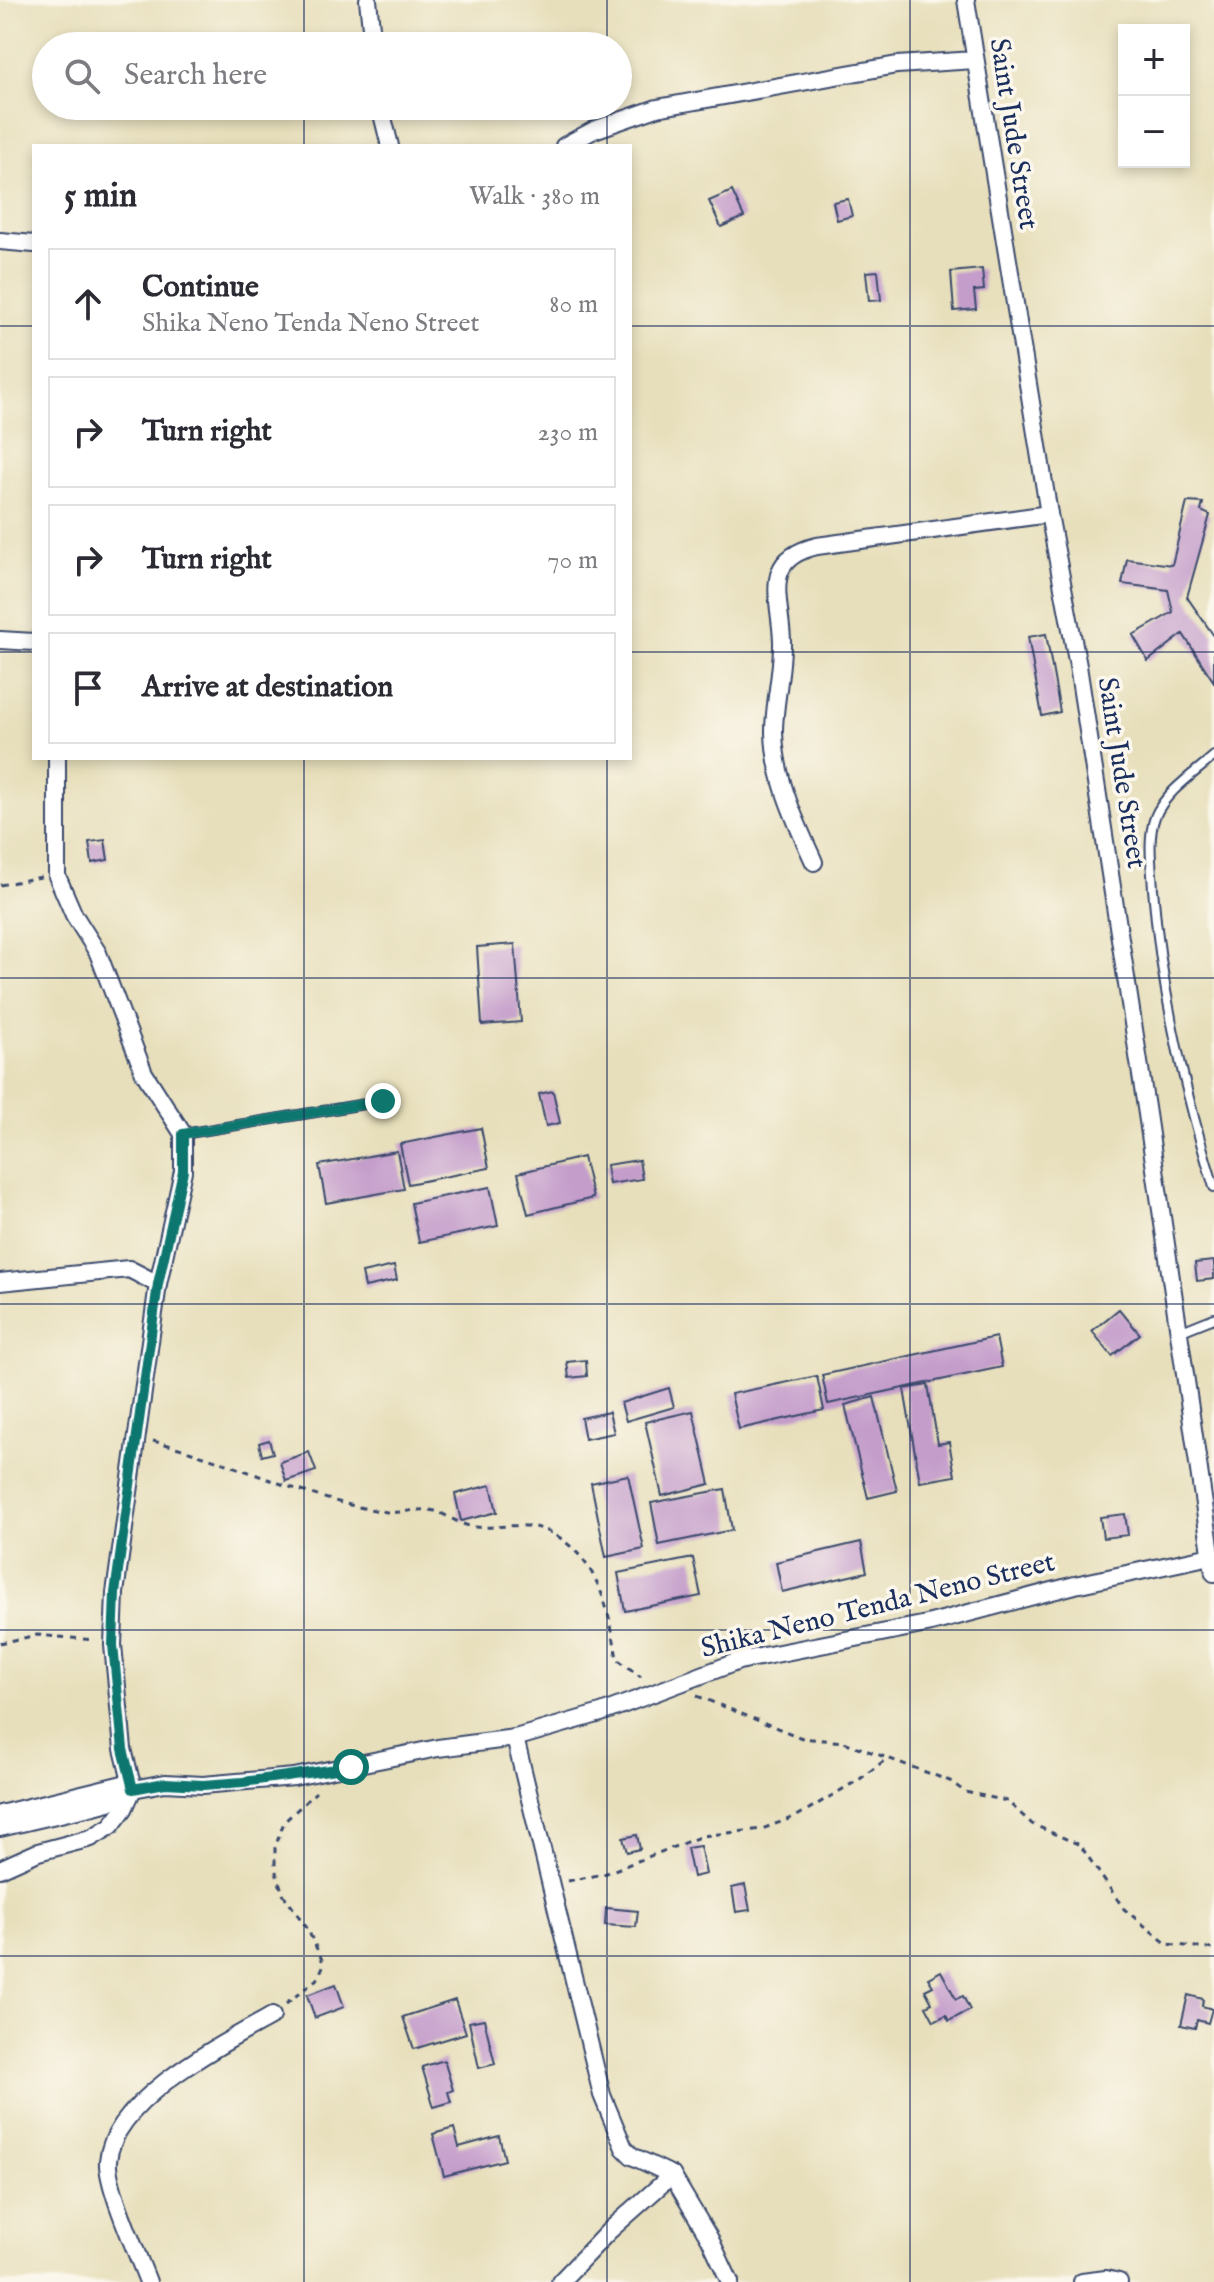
<!DOCTYPE html>
<meta charset="utf-8">
<style>
:root{--surface:#fff;--page:#f7f7f7;--text:#2b2b33;--muted:#7c7c81;--line:#e1e1e2}
body{margin:0;font-family:"IM FELL English",serif;background:var(--page);color:var(--text)}
.controls{position:absolute;right:24px;top:24px;display:grid;overflow:hidden;border-radius:0px;box-shadow:0 4px 12px #0003}
.controls button{width:72px;height:72px;display:grid;place-items:center;padding:0;border:0;border-bottom:2px solid var(--line);background:var(--surface);color:var(--text);font:40px sans-serif}
.stop{position:absolute;width:24px;height:24px;margin:-18px;border:6px solid #0f766e;border-radius:50%;background:#fff}
.stop.end{background:#0f766e;border-color:#fff;box-shadow:0 2px 8px #0008}
.list{margin:0;padding:0;list-style:none}
h2{display:flex;justify-content:space-between;align-items:center;height:104px;margin:0;padding:0 32px;font-size:34px}
h2 small{font-size:26px;font-weight:400;color:var(--muted)}
.list li{display:grid;grid-template-columns:52px 1fr auto;gap:24px;align-items:center;box-sizing:border-box;height:112px;margin:0 16px 16px;padding:0 16px;border:2px solid var(--line);border-radius:0px}
.list b{display:block;font-size:30px;white-space:nowrap}
.list p{margin:0;font-size:26px;white-space:nowrap;color:var(--muted)}
.list em{font-size:26px;font-style:normal;color:var(--muted)}
.icon{flex:none;width:44px;height:44px;fill:none;stroke:currentColor;stroke-width:2;stroke-linecap:round;stroke-linejoin:round}
.map{position:relative;flex:none;width:1214px;height:2282px;overflow:hidden}
.search{position:absolute;background:var(--surface);box-shadow:0 4px 12px #0003;left:32px;top:32px;width:600px;height:88px;display:flex;align-items:center;gap:20px;box-sizing:border-box;padding:0 28px;border-radius:44px;color:var(--muted);font-size:30px}
.panel{position:absolute;background:var(--surface);box-shadow:0 4px 12px #0003;left:32px;top:144px;width:600px;height:616px;border-radius:0px}
.map>svg:first-child{display:block}
.building{fill:#c49dcb}
.lines{fill:none;stroke-linecap:round;stroke-linejoin:round}
.service-casing{stroke:#3a496c;stroke-width:12}
.minor-casing{stroke:#3a496c;stroke-width:20}
.path{stroke:#3a496c;stroke-width:3;stroke-dasharray:6 6;stroke-linecap:butt}
.service{stroke:#fff;stroke-width:8}
.minor{stroke:#fff;stroke-width:16}
.route{stroke:#0f766e;stroke-width:10}
.grid{fill:none;stroke:#1b2f5e;stroke-width:2;stroke-opacity:0.55}
.labels{text-anchor:middle;dominant-baseline:central;stroke-width:7;stroke-linejoin:round;paint-order:stroke}
.street-label{font-size:28px;fill:#1b2f5e;stroke:#fbf7ec}
</style>
<div class="map">
<svg width="1214" height="2282" viewBox="0 0 1214 2282">
<rect width="100%" height="100%" fill="#fbf7ec"/>
<filter id="ink" filterUnits="userSpaceOnUse"><feTurbulence type="fractalNoise" baseFrequency=".0125" numOctaves="2"/><feDisplacementMap in="SourceGraphic" scale="16" xChannelSelector="R" yChannelSelector="G"/><feConvolveMatrix kernelMatrix="1 2 1 2 8 2 1 2 1" color-interpolation-filters="sRGB"/></filter>
<filter id="wash" filterUnits="userSpaceOnUse"><feTurbulence type="fractalNoise" baseFrequency=".006" numOctaves="4" result="noise"/><feDisplacementMap in="SourceGraphic" scale="32" xChannelSelector="R" yChannelSelector="G"/><feGaussianBlur stdDeviation="1.8" result="paint"/><feColorMatrix in="noise" values="0 0 0 0 0 0 0 0 0 0 0 0 0 0 0 0 0 1.4 0 .05"/><feComposite in="paint" operator="in"/></filter>
<g filter="url(#wash)">
<rect width="100%" height="100%" fill="#e7dfbb"/>
<g id="blocks">
<g class="building">
<rect x="227" y="36" width="14" height="10"/>
<polygon points="732,191 744,217 721,227 709,201"/>
<polygon points="848,199 852,216 837,220 833,202"/>
<polygon points="982,269 984,290 974,291 976,309 954,311 951,272"/>
<polygon points="878,271 881,300 869,301 866,272"/>
<polygon points="1187,502 1203,503 1201,511 1210,515 1187,597 1214,636 1214,682 1183,634 1148,661 1133,635 1173,612 1168,590 1122,584 1127,559 1172,565"/>
<polygon points="1046,634 1060,712 1042,716 1028,637"/>
<polygon points="105,840 108,860 92,863 89,842"/>
<polygon points="515,944 521,1022 482,1025 477,947"/>
<polygon points="553,1091 560,1123 546,1126 539,1094"/>
<polygon points="481,1128 489,1168 408,1184 400,1144"/>
<polygon points="397,1151 404,1189 326,1203 319,1165"/>
<polygon points="583,1157 593,1198 528,1214 518,1173"/>
<polygon points="639,1160 642,1179 609,1184 606,1165"/>
<polygon points="490,1187 498,1226 419,1242 411,1203"/>
<polygon points="1214,1261 1214,1279 1197,1281 1195,1263"/>
<polygon points="394,1266 397,1280 365,1287 362,1273"/>
<polygon points="1119,1309 1140,1334 1112,1356 1092,1331"/>
<polygon points="996,1337 1002,1367 828,1404 822,1375"/>
<polygon points="586,1360 587,1376 569,1378 567,1362"/>
<polygon points="817,1376 824,1410 739,1429 731,1394"/>
<polygon points="928,1385 938,1444 949,1442 955,1476 920,1482 904,1389"/>
<polygon points="669,1388 674,1407 626,1421 621,1403"/>
<polygon points="874,1397 897,1491 868,1498 845,1405"/>
<polygon points="693,1411 710,1484 662,1496 645,1422"/>
<polygon points="609,1412 614,1433 585,1439 581,1418"/>
<polygon points="269,1440 273,1453 262,1456 259,1443"/>
<polygon points="309,1452 316,1471 286,1481 280,1462"/>
<polygon points="628,1475 644,1549 606,1557 591,1483"/>
<polygon points="491,1485 497,1512 461,1521 455,1494"/>
<polygon points="725,1489 732,1530 659,1545 651,1503"/>
<polygon points="1125,1514 1128,1535 1103,1538 1100,1517"/>
<polygon points="861,1542 867,1572 782,1592 776,1562"/>
<polygon points="693,1558 701,1596 625,1611 618,1573"/>
<polygon points="637,1835 640,1849 627,1852 623,1838"/>
<polygon points="700,1846 706,1874 693,1877 687,1848"/>
<polygon points="745,1885 750,1910 736,1912 732,1888"/>
<polygon points="606,1908 638,1911 636,1927 605,1925"/>
<polygon points="941,1971 956,1999 963,1996 970,2010 949,2021 946,2015 934,2021 926,2006 932,2003 925,1990 933,1986 928,1978"/>
<polygon points="336,1984 344,2007 315,2018 307,1995"/>
<polygon points="1188,1995 1203,1999 1202,2006 1212,2009 1208,2023 1197,2020 1195,2028 1181,2025"/>
<polygon points="455,2000 466,2033 414,2049 403,2017"/>
<polygon points="484,2019 495,2064 479,2068 469,2022"/>
<polygon points="444,2060 453,2090 448,2092 451,2102 434,2107 422,2067"/>
<polygon points="454,2128 459,2147 499,2136 505,2160 444,2176 433,2134"/>
</g>
</g>
</g>
<g filter="url(#ink)">
<use href="#blocks" fill-opacity="0" stroke="#3a496c" stroke-width="2"/>
<g class="lines">
<g class="service-casing">
<g id="service">
<path d="M1214 756C1195 773 1165 792 1155 817 1147 839 1152 867 1153 889 1161 990 1184 1090 1214 1187"/>
<polyline points="183,1134 383,1101"/>
<polyline points="1179,1332 1214,1318"/>
</g>
</g>
<g class="minor-casing">
<g id="minor">
<polyline points="368,0 373,46"/>
<polyline points="966,0 1049,514 1078,666 1147,1114 1214,1573"/>
<polyline points="380,106 390,146"/>
<polyline points="564,146 594,130 657,108 897,65 975,60"/>
<polyline points="0,241 34,244"/>
<polyline points="0,640 34,642"/>
<path d="M814 862C795 820 775 779 774 732 774 702 783 671 782 640 780 596 761 559 817 546L1049 514"/>
<polyline points="0,1282 129,1269 158,1284"/>
<polyline points="515,1738 602,2095 624,2148 632,2156 672,2175 710,2239 730,2282"/>
<polyline points="0,1814 131,1782"/>
<polyline points="0,1828 86,1808 109,1802 133,1789 165,1783 203,1785 294,1777 438,1748 515,1738 601,1713 739,1661 927,1624 1075,1585 1211,1556"/>
<polyline points="0,1869 38,1852 91,1838 111,1826 124,1809 133,1789 123,1749 113,1645 115,1593 158,1284 183,1171 183,1134 144,1073 98,953 74,915 57,876 57,758"/>
<path d="M148 2282C138 2255 106 2185 108 2161 113 2099 224 2043 272 2016"/>
<polyline points="560,2282 609,2231 672,2175"/>
<polyline points="1082,2282 1106,2279 1119,2282"/>
</g>
</g>
<g class="path">
<polyline points="0,885 41,877"/>
<path d="M153 1441C232 1460 306 1501 387 1512 402 1514 420 1507 435 1511 448 1515 461 1526 475 1527 508 1529 532 1517 563 1540 601 1569 610 1614 617 1659L641 1677"/>
<polyline points="0,1643 37,1635 95,1640"/>
<polyline points="697,1696 802,1738 844,1742 950,1781 965,1792 1007,1801 1032,1824 1080,1845 1124,1909 1167,1944 1214,1949"/>
<polyline points="568,1881 604,1874 702,1836 762,1829 797,1816 860,1779 885,1760"/>
<polyline points="286,2004 318,1978 324,1964 307,1928 283,1894 275,1869 275,1848 284,1822 316,1792"/>
</g>
<use href="#service" class="service"/>
<use href="#minor" class="minor"/>
</g>
</g>
<g class="lines" filter="url(#ink)">
<polyline class="route" points="351,1767 243,1782 203,1785 165,1783 133,1789 123,1749 113,1645 115,1593 158,1284 183,1171 183,1134 383,1101"/>
</g>
<path class="grid" d="M304 0V46M607 0V46M910 0V2282M304 106V146M607 106V146M0 326H34M630 326H1214M0 652H34M630 652H1214M304 758V2282M607 758V2282M0 978H1214M0 1304H1214M0 1630H1214M0 1956H1214"/>
<g class="labels">
<g class="street-label">
<text transform="translate(1013 134) rotate(81)">Saint Jude Street</text>
<text transform="translate(1121 773) rotate(81)">Saint Jude Street</text>
<text transform="translate(878 1606) rotate(-14)">Shika Neno Tenda Neno Street</text>
</g>
</g>
</svg>
<div class="controls">
<button>+</button>
<button>−</button>
</div>
<div class="stop" style="left:351px;top:1767px"></div>
<div class="stop end" style="left:383px;top:1101px"></div>
<div class="search"><svg class="icon" aria-label="search" viewBox="0 0 24 24"><circle cx="10" cy="10" r="6"/><path d="M15 15l6 6"/></svg>Search here</div>
<section class="panel">
<h2>5 min<small>Walk · 380 m</small></h2>
<ul class="list">
<li><svg class="icon" aria-label="ahead" viewBox="0 0 24 24"><path d="M12 20V5M6 11l6-6 6 6"/></svg><div><b>Continue</b><p>Shika Neno Tenda Neno Street</p></div><em>80 m</em></li>
<li><svg class="icon" aria-label="right" viewBox="0 0 24 24"><path d="M7 20v-9h11M14 6l5 5-5 5"/></svg><div><b>Turn right</b></div><em>230 m</em></li>
<li><svg class="icon" aria-label="right" viewBox="0 0 24 24"><path d="M7 20v-9h11M14 6l5 5-5 5"/></svg><div><b>Turn right</b></div><em>70 m</em></li>
<li><svg class="icon" aria-label="arrive" viewBox="0 0 24 24"><path d="M6 21V4h12l-3 4 3 4H6"/></svg><div><b>Arrive at destination</b></div></li>
</ul>
</section>
</div>
